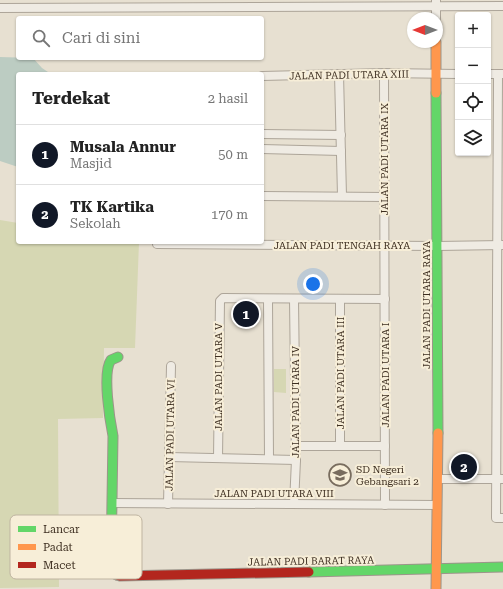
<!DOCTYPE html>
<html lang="id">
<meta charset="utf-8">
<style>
:root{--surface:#fff;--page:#f2f2f2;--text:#222;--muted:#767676;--line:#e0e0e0;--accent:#111827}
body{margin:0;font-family:"Roboto Serif",serif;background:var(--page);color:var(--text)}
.controls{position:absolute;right:12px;top:12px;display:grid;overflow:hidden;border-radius:4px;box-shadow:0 1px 3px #0004}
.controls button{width:36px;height:36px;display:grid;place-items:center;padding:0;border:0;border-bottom:1px solid var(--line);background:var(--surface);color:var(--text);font:20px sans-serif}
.compass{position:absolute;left:407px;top:12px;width:36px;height:36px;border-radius:50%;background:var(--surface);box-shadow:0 1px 3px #0004;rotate:270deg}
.you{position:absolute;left:313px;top:284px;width:14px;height:14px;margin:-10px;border:3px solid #fff;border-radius:50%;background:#1a73e8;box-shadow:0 0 0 6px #1a73e833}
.badge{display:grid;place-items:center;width:26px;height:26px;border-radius:50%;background:var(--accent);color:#fff;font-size:13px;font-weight:700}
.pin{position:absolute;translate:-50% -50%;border:2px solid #fff;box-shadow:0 1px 4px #0006}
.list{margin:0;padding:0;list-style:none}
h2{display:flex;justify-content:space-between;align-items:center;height:52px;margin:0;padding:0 16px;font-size:17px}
h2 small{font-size:13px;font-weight:400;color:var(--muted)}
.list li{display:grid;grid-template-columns:26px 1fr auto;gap:12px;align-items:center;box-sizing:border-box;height:60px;padding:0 16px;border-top:1px solid var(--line)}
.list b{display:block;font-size:15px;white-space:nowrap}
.list p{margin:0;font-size:13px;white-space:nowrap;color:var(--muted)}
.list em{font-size:13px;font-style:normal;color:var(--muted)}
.icon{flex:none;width:22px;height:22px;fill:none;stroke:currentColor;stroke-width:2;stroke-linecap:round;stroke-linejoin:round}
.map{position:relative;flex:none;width:503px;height:589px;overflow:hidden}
.search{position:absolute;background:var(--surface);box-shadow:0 1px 3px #0004;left:16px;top:16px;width:248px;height:44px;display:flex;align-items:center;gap:10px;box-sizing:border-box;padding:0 14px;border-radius:4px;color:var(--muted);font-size:15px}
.panel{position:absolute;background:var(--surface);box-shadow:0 1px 3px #0004;left:16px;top:72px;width:248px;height:172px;border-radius:4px}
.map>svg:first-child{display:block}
.green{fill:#d6d7b3}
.water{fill:#bcccc2}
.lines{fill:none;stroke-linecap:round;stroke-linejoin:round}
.street-casing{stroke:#ada599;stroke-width:10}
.fast-casing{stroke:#9c958a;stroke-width:11}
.slow-casing{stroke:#9c958a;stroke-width:11}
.jam-casing{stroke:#9c958a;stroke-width:11}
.street{stroke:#efebe3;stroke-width:8}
.fast{stroke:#63d668;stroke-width:9}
.slow{stroke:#ff974d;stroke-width:9}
.jam{stroke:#b3261e;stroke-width:9}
.labels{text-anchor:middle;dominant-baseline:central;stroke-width:4;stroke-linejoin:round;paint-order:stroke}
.street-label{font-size:10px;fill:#3d2e20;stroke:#f7eed8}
.poi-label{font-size:10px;fill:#3d2e20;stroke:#f7eed8;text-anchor:start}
.key{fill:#f7eed8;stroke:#bfb4a1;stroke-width:1}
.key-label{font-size:11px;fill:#3d2e20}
</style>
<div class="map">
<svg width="503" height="589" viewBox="0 0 503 589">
<rect width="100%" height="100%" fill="#e7e0d1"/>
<g class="green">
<polygon points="0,220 18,223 18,242 139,242 135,348 104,348 103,418 58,419 59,587 0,588"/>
<polygon points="274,369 286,369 286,393 274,392"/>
</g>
<polygon class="water" points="0,57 33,58 42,68 51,74 18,74 18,167 0,161"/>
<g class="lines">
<g class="street-casing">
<g id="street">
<polyline points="436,0 436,18"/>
<polyline points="0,8 503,6"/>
<polyline points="384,73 385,505"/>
<polyline points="339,74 342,196"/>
<polyline points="488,74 503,74"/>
<polyline points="498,74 496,518 503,518"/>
<polyline points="262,76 384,73 458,74"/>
<polyline points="262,134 341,135"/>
<polyline points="262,149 341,151"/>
<polyline points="262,196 385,197"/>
<polyline points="157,244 437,246 503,245"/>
<polyline points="268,299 269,459"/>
<polyline points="340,299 340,446"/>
<polyline points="295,446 385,446"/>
<polyline points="169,457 296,460"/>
<polyline points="218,458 220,301 223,298 385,299"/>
<polyline points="438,479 503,479"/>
<polyline points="112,503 437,505"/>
<polyline points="168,504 171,366"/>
<polyline points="294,504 296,460 294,299"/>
</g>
</g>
<g class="fast-casing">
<g id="fast">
<polyline points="436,93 438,433"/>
<polyline points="309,572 503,567"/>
<path d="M117 575 113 573 111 564 113 436C110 421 102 372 111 360L118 357"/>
</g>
</g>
<g class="slow-casing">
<g id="slow">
<polyline points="436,42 436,93"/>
<polyline points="436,589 438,433"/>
</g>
</g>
<g class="jam-casing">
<polyline id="jam" points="117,575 120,576 309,572"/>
</g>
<use href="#street" class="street"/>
<use href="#fast" class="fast"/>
<use href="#slow" class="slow"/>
<use href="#jam" class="jam"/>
</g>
<defs>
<g id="school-ring" transform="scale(1.15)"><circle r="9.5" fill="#f7eed8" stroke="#786c5e" stroke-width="1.5"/><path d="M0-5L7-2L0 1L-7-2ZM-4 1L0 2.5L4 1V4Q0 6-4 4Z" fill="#786c5e"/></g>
</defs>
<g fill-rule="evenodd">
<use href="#school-ring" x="340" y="475"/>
</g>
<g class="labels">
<g class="street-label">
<text transform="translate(349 75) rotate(-1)">JALAN PADI UTARA XIII</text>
<text transform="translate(384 159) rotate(-90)">JALAN PADI UTARA IX</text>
<text x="342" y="245">JALAN PADI TENGAH RAYA</text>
<text transform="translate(426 305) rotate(-90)">JALAN PADI UTARA RAYA</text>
<text transform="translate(340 373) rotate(-90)">JALAN PADI UTARA III</text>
<text transform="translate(385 375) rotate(-90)">JALAN PADI UTARA I</text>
<text transform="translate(218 377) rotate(-90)">JALAN PADI UTARA V</text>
<text transform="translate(295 402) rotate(-90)">JALAN PADI UTARA IV</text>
<text transform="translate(170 435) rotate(-89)">JALAN PADI UTARA VI</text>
<text x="274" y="493">JALAN PADI UTARA VIII</text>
<text transform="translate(311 561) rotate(-1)">JALAN PADI BARAT RAYA</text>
</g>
<g class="poi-label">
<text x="356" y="469">SD Negeri<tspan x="356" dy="12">Gebangsari 2</tspan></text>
</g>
</g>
<rect x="10" y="515" width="132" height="64" rx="6" class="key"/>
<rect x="18" y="526" width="18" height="6" fill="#63d668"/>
<rect x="18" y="544" width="18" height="6" fill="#ff974d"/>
<rect x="18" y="562" width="18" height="6" fill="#b3261e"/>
<g class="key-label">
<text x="43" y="533">Lancar</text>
<text x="43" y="551">Padat</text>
<text x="43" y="569">Macet</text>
</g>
</svg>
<div class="controls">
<button>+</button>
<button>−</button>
<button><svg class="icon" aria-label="locate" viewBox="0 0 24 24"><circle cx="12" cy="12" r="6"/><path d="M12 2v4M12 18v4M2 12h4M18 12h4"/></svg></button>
<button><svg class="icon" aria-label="layers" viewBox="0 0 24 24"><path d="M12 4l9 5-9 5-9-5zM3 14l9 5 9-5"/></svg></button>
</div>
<svg class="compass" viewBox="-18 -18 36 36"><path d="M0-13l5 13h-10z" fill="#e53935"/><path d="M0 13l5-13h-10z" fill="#767676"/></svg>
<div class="you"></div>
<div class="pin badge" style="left:246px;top:314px">1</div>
<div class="pin badge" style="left:464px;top:467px">2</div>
<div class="search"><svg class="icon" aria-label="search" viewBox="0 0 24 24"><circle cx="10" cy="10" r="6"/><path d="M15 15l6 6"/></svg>Cari di sini</div>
<section class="panel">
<h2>Terdekat<small>2 hasil</small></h2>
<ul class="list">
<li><span class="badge">1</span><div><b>Musala Annur</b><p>Masjid</p></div><em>50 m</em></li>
<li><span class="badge">2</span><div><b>TK Kartika</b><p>Sekolah</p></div><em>170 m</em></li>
</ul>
</section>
</div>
